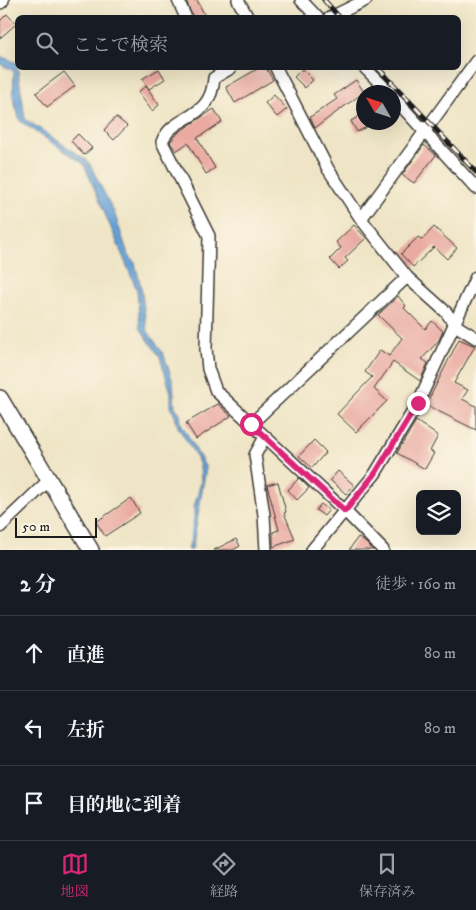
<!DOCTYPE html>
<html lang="ja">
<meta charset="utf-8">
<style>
:root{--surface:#171b24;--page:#20242c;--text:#f1f3f6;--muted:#9ea1a6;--line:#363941;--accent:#db2777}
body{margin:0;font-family:"IM FELL DW Pica","Noto Serif JP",serif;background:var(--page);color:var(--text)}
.controls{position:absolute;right:15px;bottom:15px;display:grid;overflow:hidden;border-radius:8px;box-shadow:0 5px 20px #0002}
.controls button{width:45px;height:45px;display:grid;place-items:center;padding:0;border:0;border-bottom:1px solid var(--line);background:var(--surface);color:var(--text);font:25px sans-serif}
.compass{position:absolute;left:356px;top:85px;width:45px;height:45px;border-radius:50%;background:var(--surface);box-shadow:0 5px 20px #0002;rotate:309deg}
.scale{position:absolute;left:15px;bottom:12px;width:82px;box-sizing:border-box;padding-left:5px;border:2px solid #1c1c1c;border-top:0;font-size:14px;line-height:18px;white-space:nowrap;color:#1c1c1c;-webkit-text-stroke:4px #fcf5e5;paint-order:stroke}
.stop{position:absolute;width:15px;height:15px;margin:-11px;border:4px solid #db2777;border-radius:50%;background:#fff}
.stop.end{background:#db2777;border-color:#fff;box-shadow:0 1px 5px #0008}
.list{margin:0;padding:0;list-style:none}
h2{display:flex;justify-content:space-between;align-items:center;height:65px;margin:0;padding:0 20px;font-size:21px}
h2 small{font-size:16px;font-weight:400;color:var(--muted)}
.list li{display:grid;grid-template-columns:32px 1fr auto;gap:15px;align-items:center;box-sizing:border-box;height:75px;padding:0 20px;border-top:1px solid var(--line)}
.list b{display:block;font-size:19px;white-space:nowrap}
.list em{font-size:16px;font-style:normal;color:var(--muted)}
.icon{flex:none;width:28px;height:28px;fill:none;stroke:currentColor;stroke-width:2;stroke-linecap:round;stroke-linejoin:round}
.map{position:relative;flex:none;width:476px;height:550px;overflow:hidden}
.search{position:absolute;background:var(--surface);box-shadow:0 5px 20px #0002;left:15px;right:15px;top:15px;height:55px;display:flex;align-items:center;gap:12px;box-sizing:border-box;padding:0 18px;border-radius:8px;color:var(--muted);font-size:19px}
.sheet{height:290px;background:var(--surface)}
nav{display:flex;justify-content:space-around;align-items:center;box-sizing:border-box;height:70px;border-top:1px solid var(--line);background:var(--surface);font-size:14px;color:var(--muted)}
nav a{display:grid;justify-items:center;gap:2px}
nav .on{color:var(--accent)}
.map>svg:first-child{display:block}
.water{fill:#64a0d5;stroke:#405e78}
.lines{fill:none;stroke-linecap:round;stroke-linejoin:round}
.stream{stroke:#64a0d5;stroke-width:3}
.building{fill:#eaaaa2}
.minor-casing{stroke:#3c3a36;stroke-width:14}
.tertiary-casing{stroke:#3c3a36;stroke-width:18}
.minor{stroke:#fff;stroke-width:11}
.tertiary{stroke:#fff;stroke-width:15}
.rail-casing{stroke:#1c1c1c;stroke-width:5}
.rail{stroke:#fcf5e5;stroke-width:3;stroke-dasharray:9;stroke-linecap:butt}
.route{stroke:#db2777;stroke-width:6}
</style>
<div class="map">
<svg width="476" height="550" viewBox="0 0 476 550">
<rect width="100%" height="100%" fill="#fcf5e5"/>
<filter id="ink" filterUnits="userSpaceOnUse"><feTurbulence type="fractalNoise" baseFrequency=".02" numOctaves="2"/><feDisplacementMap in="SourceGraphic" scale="10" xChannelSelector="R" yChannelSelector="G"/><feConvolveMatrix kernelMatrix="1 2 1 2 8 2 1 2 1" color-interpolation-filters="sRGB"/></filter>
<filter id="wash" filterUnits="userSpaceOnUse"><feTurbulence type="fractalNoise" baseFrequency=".0096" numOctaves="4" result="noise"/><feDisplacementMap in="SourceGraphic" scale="20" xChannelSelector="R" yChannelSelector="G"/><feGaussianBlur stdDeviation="1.12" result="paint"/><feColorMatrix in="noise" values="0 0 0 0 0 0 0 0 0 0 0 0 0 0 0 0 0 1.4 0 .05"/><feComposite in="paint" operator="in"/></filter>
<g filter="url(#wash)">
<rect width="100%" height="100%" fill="#efe5c6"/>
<polygon class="water" points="0,56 17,63 25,119 88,161 114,212 128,254 135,263 141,287 147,330 164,355 173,382 175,407 180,413 181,423 206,468 192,550 188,550 194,527 194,507 201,482 200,467 197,458 178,427 175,416 171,408 171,393 160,357 140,328 137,290 84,164 20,121 13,97 14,71 0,64"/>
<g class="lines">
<polyline class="stream" points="192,536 195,517"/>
</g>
<g id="blocks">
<g class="building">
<polygon points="186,0 197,0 206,18 193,18"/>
<polygon points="7,14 16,24 0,38 0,21"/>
<polygon points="259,68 266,68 273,80 235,103 226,87"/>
<polygon points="159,69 165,79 149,89 142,79"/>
<polygon points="302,69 313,80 305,88 294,77"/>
<polygon points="64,72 75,86 47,107 36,93"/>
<polygon points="356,80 364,92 315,128 310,117 337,99 334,95"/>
<polygon points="146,86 159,105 152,111 138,92"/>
<polygon points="274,95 287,109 277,117 265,103"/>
<polygon points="214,109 222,122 197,138 215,168 206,174 188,143 176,151 170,142 179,132"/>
<polygon points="361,115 368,126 357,132 351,121"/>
<polygon points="116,117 127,126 114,140 104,130"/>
<polygon points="78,134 92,148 84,155 71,141"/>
<polygon points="424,145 436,155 414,183 402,175"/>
<polygon points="354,225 366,238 345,258 348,261 339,269 330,259 341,248 336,242"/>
<polygon points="434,227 457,248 447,259 434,247 413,267 401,254 418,237 422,240"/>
<polygon points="398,296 406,306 404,308 425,329 432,321 443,331 439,340 422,359 428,363 420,381 393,362 374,389 387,401 356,432 337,414 372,377 365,372 380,350 389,356 402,338 378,315"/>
<polygon points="459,339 475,346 454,383 468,390 462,399 476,406 476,430 426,405"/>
<polygon points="218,404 231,416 196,439 186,423"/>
<polygon points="416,421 438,436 430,451 434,453 425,469 397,453"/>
<polygon points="314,440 326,452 312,468 299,456"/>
<polygon points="338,471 354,485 346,494 330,480"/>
<polygon points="299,478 309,488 297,500 288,490"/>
<polygon points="278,482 286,512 284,513 295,539 273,547 273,532 279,530 267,485"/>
<polygon points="131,498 140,513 105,536 96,522"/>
<polygon points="321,504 329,510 324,516 316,510"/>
<polygon points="358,537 366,543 373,550 349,550"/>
<polygon points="236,539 240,546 233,550 214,550"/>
</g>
</g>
</g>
<g filter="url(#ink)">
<use href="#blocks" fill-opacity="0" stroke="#3c3a36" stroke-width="1"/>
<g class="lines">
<g class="minor-casing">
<g id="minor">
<polyline points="178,0 186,18"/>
<polyline points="238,0 248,18"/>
<polyline points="301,0 318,18"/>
<polyline points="329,18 366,0"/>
<path d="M231 68 214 78C211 122 173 113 162 142L209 236 206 349 208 369 216 391 345 511 383 550"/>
<polyline points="276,68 328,169 361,219 407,277 446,312 455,325 476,338"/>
<polyline points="365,68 389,92"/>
<polyline points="394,98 476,188"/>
<polyline points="361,219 476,61"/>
<polyline points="251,424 407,277"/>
<polyline points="265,437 255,455 264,515 266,550"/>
<polyline points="0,527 49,480"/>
<polyline points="312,550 375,474 418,403 476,277"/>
</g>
</g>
<g class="tertiary-casing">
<g id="tertiary">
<polyline points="0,1 1,0"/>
<polyline points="0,398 91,550"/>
</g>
</g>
<use href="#minor" class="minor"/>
<use href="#tertiary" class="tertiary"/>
<g class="rail-casing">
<g id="rail">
<polyline points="324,0 340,18"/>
<polyline points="378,68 476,172"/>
</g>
</g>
<use href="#rail" class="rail"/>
</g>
</g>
<g class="lines" filter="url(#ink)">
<polyline class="route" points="251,424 345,511 375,474 418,403"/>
</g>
</svg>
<div class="controls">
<button><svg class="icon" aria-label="layers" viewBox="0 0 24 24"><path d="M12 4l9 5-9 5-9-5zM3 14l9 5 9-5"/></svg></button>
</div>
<svg class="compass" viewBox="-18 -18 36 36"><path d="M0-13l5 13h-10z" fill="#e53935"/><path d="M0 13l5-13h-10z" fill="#9ea1a6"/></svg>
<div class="scale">50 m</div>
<div class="stop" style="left:251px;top:424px"></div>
<div class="stop end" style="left:418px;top:403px"></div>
<div class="search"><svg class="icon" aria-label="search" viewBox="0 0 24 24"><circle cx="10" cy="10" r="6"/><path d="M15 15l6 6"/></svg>ここで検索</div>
</div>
<section class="sheet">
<h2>2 分<small>徒歩 · 160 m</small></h2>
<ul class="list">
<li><svg class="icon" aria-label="ahead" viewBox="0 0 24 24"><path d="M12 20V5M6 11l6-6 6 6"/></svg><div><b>直進</b></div><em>80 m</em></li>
<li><svg class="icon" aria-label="left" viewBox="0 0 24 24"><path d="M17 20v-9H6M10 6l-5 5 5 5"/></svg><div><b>左折</b></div><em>80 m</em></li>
<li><svg class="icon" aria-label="arrive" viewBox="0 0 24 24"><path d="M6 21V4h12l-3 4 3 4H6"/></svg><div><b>目的地に到着</b></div></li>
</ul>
</section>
<nav>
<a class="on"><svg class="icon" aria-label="map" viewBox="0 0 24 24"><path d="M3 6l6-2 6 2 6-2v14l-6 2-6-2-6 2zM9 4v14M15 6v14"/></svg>地図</a>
<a><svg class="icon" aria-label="directions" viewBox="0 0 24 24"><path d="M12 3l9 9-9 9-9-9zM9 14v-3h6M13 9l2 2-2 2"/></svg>経路</a>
<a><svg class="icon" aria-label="saved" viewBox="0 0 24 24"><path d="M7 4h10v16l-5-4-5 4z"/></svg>保存済み</a>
</nav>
